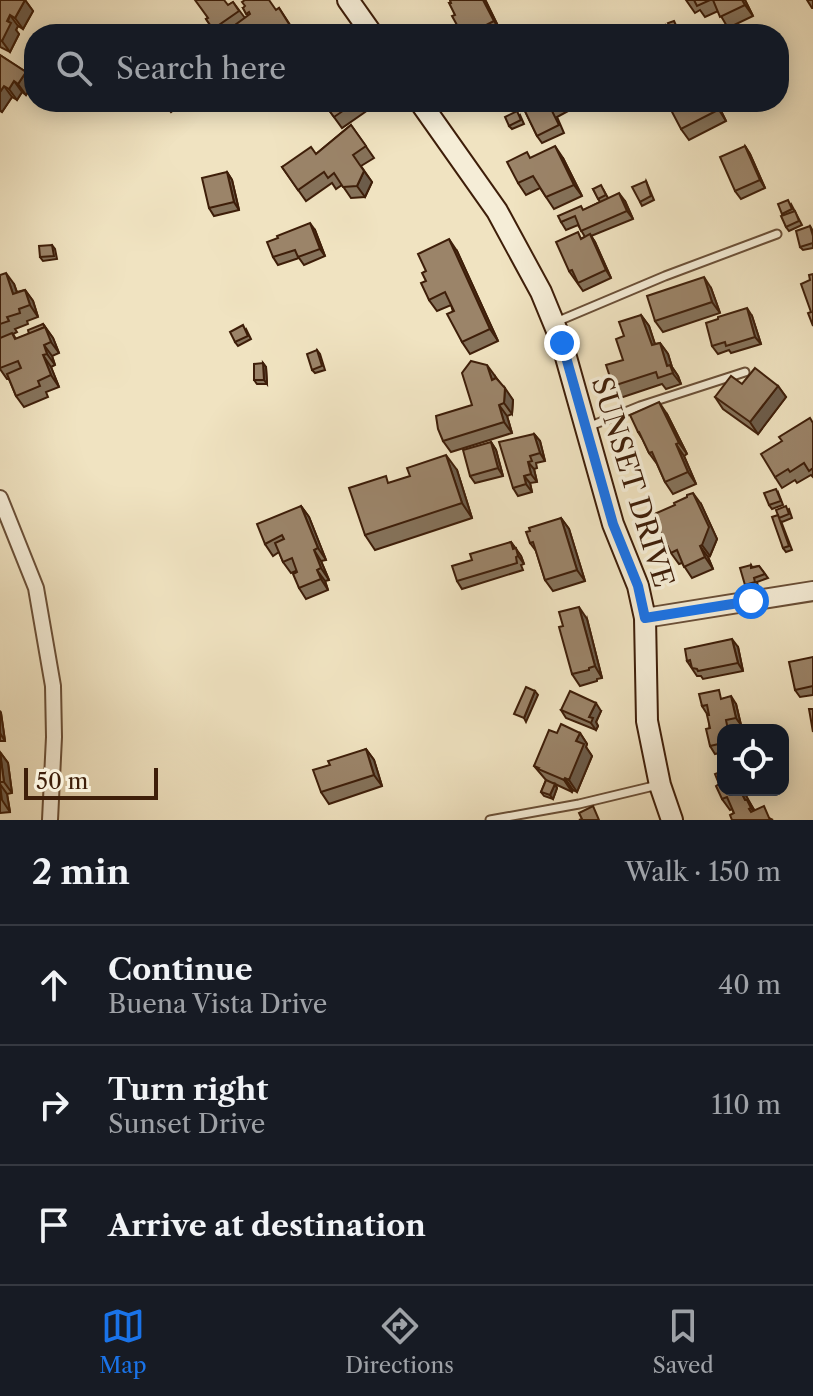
<!DOCTYPE html>
<meta charset="utf-8">
<style>
:root{--surface:#171b24;--page:#242831;--text:#f1f3f6;--muted:#9ea1a6;--line:#363941;--accent:#1a73e8}
body{margin:0;font-family:"Libre Caslon Text",serif;background:var(--page);color:var(--text)}
.controls{position:absolute;right:24px;bottom:24px;display:grid;overflow:hidden;border-radius:16px;box-shadow:0 4px 20px #0003}
.controls button{width:72px;height:72px;display:grid;place-items:center;padding:0;border:0;border-bottom:2px solid var(--line);background:var(--surface);color:var(--text);font:40px sans-serif}
.scale{position:absolute;left:24px;bottom:20px;width:134px;box-sizing:border-box;padding-left:8px;border:4px solid #3e1e09;border-top:0;font-size:22px;line-height:28px;white-space:nowrap;color:#3e1e09;-webkit-text-stroke:6px #f5edd7;paint-order:stroke}
.stop{position:absolute;width:24px;height:24px;margin:-18px;border:6px solid #1a73e8;border-radius:50%;background:#fff}
.stop.end{background:#1a73e8;border-color:#fff;box-shadow:0 2px 8px #0008}
.list{margin:0;padding:0;list-style:none}
h2{display:flex;justify-content:space-between;align-items:center;height:104px;margin:0;padding:0 32px;font-size:34px}
h2 small{font-size:26px;font-weight:400;color:var(--muted)}
.list li{display:grid;grid-template-columns:52px 1fr auto;gap:24px;align-items:center;box-sizing:border-box;height:120px;padding:0 32px;border-top:2px solid var(--line)}
.list b{display:block;font-size:30px;white-space:nowrap}
.list p{margin:0;font-size:26px;white-space:nowrap;color:var(--muted)}
.list em{font-size:26px;font-style:normal;color:var(--muted)}
.icon{flex:none;width:44px;height:44px;fill:none;stroke:currentColor;stroke-width:2;stroke-linecap:round;stroke-linejoin:round}
.map{position:relative;flex:none;width:813px;height:820px;overflow:hidden}
.search{position:absolute;background:var(--surface);box-shadow:0 4px 20px #0003;left:24px;right:24px;top:24px;height:88px;display:flex;align-items:center;gap:20px;box-sizing:border-box;padding:0 28px;border-radius:32px;color:var(--muted);font-size:30px}
.sheet{height:464px;background:var(--surface)}
nav{display:flex;justify-content:space-around;align-items:center;box-sizing:border-box;height:112px;border-top:2px solid var(--line);background:var(--surface);font-size:22px;color:var(--muted)}
nav a{display:grid;justify-items:center;gap:4px}
nav .on{color:var(--accent)}
.map>svg:first-child{display:block}
.lines{fill:none;stroke-linecap:round;stroke-linejoin:round}
.service-casing{stroke:#6a4f37;stroke-width:11}
.minor-casing{stroke:#6a4f37;stroke-width:18}
.tertiary-casing{stroke:#6a4f37;stroke-width:22}
.secondary-casing{stroke:#3e1e09;stroke-width:24}
.service{stroke:#f5edd7;stroke-width:7}
.minor{stroke:#f5edd7;stroke-width:14}
.tertiary{stroke:#f5edd7;stroke-width:18}
.secondary{stroke:#f5edd7;stroke-width:20}
.wall{fill:#85725a;stroke:#3e1e09;stroke-width:2}
.shaded-wall{fill:#6c5c4a;stroke:#3e1e09;stroke-width:2}
.building{fill:#9b8469;stroke:#3e1e09;stroke-width:2}
.route{stroke:#1a73e8;stroke-width:10}
.labels{text-anchor:middle;dominant-baseline:central;stroke-width:7;stroke-linejoin:round;paint-order:stroke}
.street-label{font-size:28px;fill:#3e1e09;stroke:#f5edd7}
</style>
<div class="map">
<svg width="813" height="820" viewBox="0 0 813 820">
<rect width="100%" height="100%" fill="#f0e3c1"/>
<filter id="stains"><feTurbulence type="fractalNoise" baseFrequency=".0025" numOctaves="4"/><feColorMatrix values="0 0 0 0 .2 0 0 0 0 .09 0 0 0 0 .02 0 0 0 .5 -.17"/></filter>
<radialGradient id="worn" r=".72"><stop offset=".6" stop-color="#630" stop-opacity="0"/><stop offset="1" stop-color="#630" stop-opacity=".3"/></radialGradient>
<g class="lines">
<g class="service-casing">
<g id="service">
<polyline points="556,322 665,276 777,234"/>
<polyline points="588,427 640,406 745,372"/>
<polyline points="490,820 579,804 658,785"/>
</g>
</g>
<g class="minor-casing">
<polyline id="minor" points="0,498 36,588 53,686 54,737 50,820"/>
</g>
<g class="tertiary-casing">
<polyline id="tertiary" points="645,618 813,591"/>
</g>
<g class="secondary-casing">
<g id="secondary">
<polyline points="348,0 372,34"/>
<polyline points="420,102 497,211 541,292 562,343 613,524 638,586 645,618 647,721 660,785 672,820"/>
</g>
</g>
<use href="#service" class="service"/>
<use href="#minor" class="minor"/>
<use href="#tertiary" class="tertiary"/>
<use href="#secondary" class="secondary"/>
</g>
<g class="wall">
<polygon points="0,0 25,0 33,11 23,29 18,26 16,30 19,34 10,52 0,47"/>
<polygon points="450,0 485,0 501,32 498,34 462,34"/>
<polygon points="686,0 745,0 753,16 728,28 718,11 705,17 700,10 695,13"/>
<polygon points="807,0 813,0 813,8 812,8"/>
<polygon points="233,2 245,18 248,16 243,8 276,10 279,8 296,34 242,34 235,25 222,34 216,34 206,19"/>
<polygon points="0,55 26,72 34,83 26,95 22,92 17,100 12,97 2,112 0,111"/>
<polygon points="163,102 184,102 171,112"/>
<polygon points="327,102 363,102 368,110 342,128 326,106 329,104"/>
<polygon points="479,102 495,102 484,108"/>
<polygon points="566,102 570,110 557,117 564,133 542,143 537,136 522,105"/>
<polygon points="685,102 724,102 718,105 726,121 689,140 681,129"/>
<polygon points="520,115 524,124 512,129 509,126"/>
<polygon points="351,125 374,158 361,166 372,182 365,197 351,198 342,185 336,189 332,183 306,201 282,167 316,154"/>
<polygon points="745,146 750,154 765,188 741,199 735,191"/>
<polygon points="531,158 563,158 582,196 554,209 540,188 526,195 518,183"/>
<polygon points="227,172 232,180 239,210 214,216 209,208"/>
<polygon points="646,181 654,200 642,206 640,202"/>
<polygon points="593,189 603,189 608,198 625,201 633,219 591,236 595,242 611,278 583,291 569,271 582,238 585,237 578,225 566,230 561,222 600,202"/>
<polygon points="791,204 802,225 789,231 786,227 782,214"/>
<polygon points="810,226 813,231 813,248 803,250 800,247"/>
<polygon points="315,230 325,256 304,265 299,258 278,265 273,257"/>
<polygon points="52,245 55,249 57,259 43,261 40,257"/>
<polygon points="457,251 498,341 470,354 462,342 451,305 437,311 429,300 426,281"/>
<polygon points="0,275 14,284 17,292 25,290 33,301 38,317 27,321 28,324 15,329 17,332 13,334 16,339 29,334 43,324 53,338 59,353 52,356 55,365 51,367 59,387 46,392 48,397 24,407 16,396 9,379 7,379 0,369"/>
<polygon points="711,288 720,313 663,332 655,321"/>
<polygon points="641,315 649,326 655,344 660,343 668,354 672,367 678,376 681,384 666,389 662,384 620,398 613,386 623,360 624,336"/>
<polygon points="752,316 761,344 731,353 729,350 718,354 712,346"/>
<polygon points="246,329 251,339 238,346 235,342"/>
<polygon points="317,350 320,354 325,370 315,373 312,370"/>
<polygon points="263,363 266,367 267,384 257,384 254,380"/>
<polygon points="495,376 513,400 512,414 507,416 512,433 451,452 443,441"/>
<polygon points="742,384 778,386 786,397 758,434 723,409 715,397"/>
<polygon points="667,414 687,454 684,456 696,484 673,494 665,482 657,464 649,453 643,440 638,432"/>
<polygon points="813,423 813,477 811,475 797,483 795,480 782,488 775,477"/>
<polygon points="534,434 540,441 545,461 536,463 537,468 534,469 537,482 530,483 532,492 518,496 513,488"/>
<polygon points="491,442 496,450 503,476 475,483 470,476"/>
<polygon points="457,470 472,518 375,550 365,535 390,483"/>
<polygon points="778,492 783,505 772,509 769,505"/>
<polygon points="701,504 717,539 710,556 708,557 713,569 692,578 682,563 679,564 671,553"/>
<polygon points="301,506 309,517 326,560 321,561 329,580 325,581 328,590 306,599 299,588 296,571 291,573 283,562 279,552 273,556 265,544"/>
<polygon points="789,509 792,518 782,522 781,521 792,550 786,552 783,548 778,516"/>
<polygon points="561,518 569,529 585,581 553,591 545,580 536,551 530,543"/>
<polygon points="511,542 521,556 524,564 521,565 523,570 462,589 457,581 472,560"/>
<polygon points="751,565 752,567 759,566 768,578 757,582 758,586 748,589 745,585"/>
<polygon points="587,619 602,678 597,679 597,681 580,686 572,674"/>
<polygon points="738,647 743,671 703,679 701,676 697,676 687,661"/>
<polygon points="813,657 813,695 800,697 795,690"/>
<polygon points="725,698 736,704 741,725 731,727 731,730 723,730 723,752 715,754 710,746 709,713 707,714 702,706"/>
<polygon points="561,710 601,711 596,722 598,726 596,730 566,718"/>
<polygon points="0,711 1,713 5,741 0,741"/>
<polygon points="557,733 580,733 587,744 586,747 592,756 577,792 573,790 572,792 555,784 557,788 553,799 544,796 541,792 546,780 534,766"/>
<polygon points="366,749 374,760 382,786 329,804 321,792 330,765"/>
<polygon points="0,752 8,763 12,793 7,794 10,812 0,813"/>
<polygon points="723,790 743,790 748,800 755,811 773,820 734,813 732,809 730,810 722,799"/>
</g>
<g class="shaded-wall">
<polygon points="25,0 33,11 23,29 15,18"/>
<polygon points="483,0 486,1 501,32 494,21"/>
<polygon points="742,0 745,0 753,16 745,5"/>
<polygon points="10,15 18,26 16,30 19,34 10,52 2,41"/>
<polygon points="26,72 34,83 26,95 18,84"/>
<polygon points="14,81 22,92 17,100 9,89"/>
<polygon points="4,86 12,97 2,112 0,110 0,92"/>
<polygon points="714,102 715,102 718,105 726,121"/>
<polygon points="555,146 563,158 582,196 574,185"/>
<polygon points="745,146 750,154 765,188 760,180"/>
<polygon points="364,171 372,182 365,197 357,186"/>
<polygon points="227,172 232,180 239,210 234,202"/>
<polygon points="619,193 625,201 633,219 627,211"/>
<polygon points="310,223 315,230 325,256 320,249"/>
<polygon points="590,234 595,242 611,278 606,270"/>
<polygon points="449,239 457,251 498,341 490,329"/>
<polygon points="6,273 14,284 21,305 13,294"/>
<polygon points="704,277 711,288 720,313 712,302"/>
<polygon points="25,290 33,301 38,317 30,305"/>
<polygon points="747,308 752,316 761,344 755,337"/>
<polygon points="641,315 649,326 659,357 652,345"/>
<polygon points="43,324 53,338 59,353 51,342"/>
<polygon points="660,343 668,354 672,367 678,376 681,384 667,366"/>
<polygon points="44,345 52,356 55,365 47,354"/>
<polygon points="43,355 51,367 59,387 51,375"/>
<polygon points="263,363 266,367 267,384 264,380"/>
<polygon points="487,365 495,376 500,391 492,380"/>
<polygon points="778,386 786,397 758,434 750,422"/>
<polygon points="505,388 513,400 512,414 504,403"/>
<polygon points="659,402 667,414 687,454 679,443"/>
<polygon points="499,405 507,416 512,433 504,422"/>
<polygon points="534,434 540,441 545,461 540,453"/>
<polygon points="491,442 496,450 503,476 498,468"/>
<polygon points="676,444 684,456 696,484 688,472"/>
<polygon points="446,455 457,470 472,518 462,503"/>
<polygon points="528,462 534,469 537,482 531,474"/>
<polygon points="524,476 530,483 532,492 526,484"/>
<polygon points="693,493 701,504 717,539 710,556 702,545"/>
<polygon points="301,506 309,517 326,560 318,548"/>
<polygon points="561,518 569,529 585,581 577,570"/>
<polygon points="511,542 521,556 524,564 513,549"/>
<polygon points="700,546 708,557 713,569 705,557"/>
<polygon points="314,550 321,561 329,580 321,568"/>
<polygon points="317,570 325,581 328,590 321,579"/>
<polygon points="579,607 587,619 602,678 595,666"/>
<polygon points="732,639 738,647 743,671 738,663"/>
<polygon points="535,691 538,695 526,722 524,718"/>
<polygon points="731,696 736,704 741,725 736,718"/>
<polygon points="596,703 601,711 596,722 598,726 596,730 591,723 589,717"/>
<polygon points="0,711 1,713 5,741 0,733"/>
<polygon points="580,733 587,744 586,747 592,756 577,792 569,780 576,741"/>
<polygon points="366,749 374,760 382,786 374,775"/>
<polygon points="0,752 8,763 12,793 4,782"/>
<polygon points="565,778 573,790 572,792 564,780"/>
<polygon points="0,784 7,794 10,812 2,800"/>
<polygon points="555,784 557,788 553,799 550,795"/>
<polygon points="740,790 743,790 759,819 745,800"/>
</g>
<g class="building">
<polygon points="0,0 25,0 15,18 10,15 7,21 11,23 2,41 0,40"/>
<polygon points="195,0 224,0 228,5 233,2 239,11 213,29 206,19 208,18"/>
<polygon points="245,0 269,0 276,10 279,8 289,24 275,34 264,34 261,29 254,34 242,34 235,25 250,14 249,12 246,14 243,8 245,6 242,2"/>
<polygon points="450,0 483,0 494,21 469,34 462,34 452,16 455,15 449,3 451,3"/>
<polygon points="694,0 710,0 697,6"/>
<polygon points="713,0 742,0 745,5 720,17"/>
<polygon points="674,21 680,34 673,34 668,23"/>
<polygon points="665,25 667,34 653,34 652,31"/>
<polygon points="0,55 26,72 18,84 14,81 9,89 4,86 0,92"/>
<polygon points="327,102 356,102 334,117 326,106 329,104"/>
<polygon points="528,102 564,102 551,109 559,125 537,136 522,105"/>
<polygon points="685,102 714,102 718,110 681,129 671,110 686,103"/>
<polygon points="517,111 521,120 509,126 505,117"/>
<polygon points="351,125 366,146 353,155 364,171 357,186 343,187 334,173 328,178 324,172 298,190 282,167 311,147 316,154"/>
<polygon points="555,146 574,185 546,197 533,176 518,183 507,162 527,152 530,158"/>
<polygon points="745,146 760,180 735,191 720,157"/>
<polygon points="227,172 234,202 209,208 202,178"/>
<polygon points="646,181 651,196 640,202 632,187"/>
<polygon points="601,185 606,195 598,199 593,189"/>
<polygon points="619,193 627,211 581,231 575,216 561,222 558,216 581,206 583,210"/>
<polygon points="788,200 792,209 782,214 778,204"/>
<polygon points="795,211 799,221 786,227 781,216"/>
<polygon points="310,223 320,249 298,257 295,250 273,257 267,242 278,238 277,236"/>
<polygon points="810,226 813,236 813,243 800,247 796,231"/>
<polygon points="578,232 581,239 590,234 606,270 578,283 572,270 569,271 556,242"/>
<polygon points="449,239 490,329 462,342 447,314 454,311 445,292 429,300 421,283 426,281 422,273 426,271 418,254"/>
<polygon points="52,245 54,256 40,257 39,246"/>
<polygon points="6,273 13,294 25,290 30,305 19,309 20,313 7,317 9,321 0,324 0,275"/>
<polygon points="813,274 813,326 808,313 811,312 801,284 810,280 809,275"/>
<polygon points="704,277 712,302 655,321 647,296"/>
<polygon points="747,308 755,337 726,346 725,342 712,346 706,323 718,319 718,317"/>
<polygon points="641,315 652,345 660,343 667,366 670,365 673,373 658,378 656,372 613,386 606,365 623,360 616,339 624,336 619,322"/>
<polygon points="43,324 45,327 29,334 28,330"/>
<polygon points="243,325 248,336 235,342 230,332"/>
<polygon points="45,327 51,342 44,345 47,354 43,355 51,375 38,381 40,386 16,396 7,374 21,368 18,361 0,368 0,338 12,333 15,339"/>
<polygon points="317,350 322,366 312,370 307,354"/>
<polygon points="471,361 487,365 492,380 496,378 505,388 504,403 499,405 504,422 443,441 438,429 436,416 472,405 462,373"/>
<polygon points="263,363 264,380 254,380 254,364"/>
<polygon points="755,368 778,386 750,422 715,397 731,376 742,384"/>
<polygon points="659,402 679,443 676,444 688,472 665,482 652,452 649,453 639,432 638,432 630,415"/>
<polygon points="810,418 813,423 813,468 809,471 804,463 790,472 788,469 775,477 761,454 782,441 779,437"/>
<polygon points="534,434 540,453 530,456 532,461 528,462 531,474 524,476 526,484 513,488 499,442"/>
<polygon points="491,442 498,468 470,476 463,450"/>
<polygon points="446,455 462,503 365,535 349,488 386,476 388,483 410,476 407,468"/>
<polygon points="776,489 781,501 769,505 764,493"/>
<polygon points="693,493 709,527 702,545 700,546 705,557 684,567 677,550 671,553 652,515 675,505 674,503 687,497 687,495"/>
<polygon points="301,506 318,548 314,550 321,568 317,570 321,579 299,588 293,574 297,572 292,558 283,562 275,543 284,539 282,535 265,544 257,524"/>
<polygon points="786,506 789,514 779,518 776,510"/>
<polygon points="778,515 789,546 783,548 772,517"/>
<polygon points="561,518 577,570 545,580 533,542 530,543 526,532 530,531 529,528"/>
<polygon points="511,542 513,549 516,548 518,556 516,557 517,563 457,581 452,566 472,560 470,554"/>
<polygon points="751,565 751,568 759,566 765,574 754,578 755,582 745,585 740,568"/>
<polygon points="579,607 595,666 589,668 589,670 572,674 559,627 563,626 559,612"/>
<polygon points="732,639 738,663 698,671 697,669 692,668 690,660 687,661 685,649"/>
<polygon points="813,657 813,686 795,690 789,662"/>
<polygon points="526,687 535,691 524,718 514,714"/>
<polygon points="719,690 721,699 731,696 736,718 726,720 728,730 723,730 723,743 710,746 706,729 710,728 707,715 709,715 707,705 702,706 699,694"/>
<polygon points="570,691 596,703 589,717 593,718 591,723 561,710"/>
<polygon points="809,709 813,709 813,732"/>
<polygon points="561,724 580,733 576,741 584,744 569,780 565,778 564,780 538,769 539,768 534,766 549,730 557,733"/>
<polygon points="366,749 374,775 321,792 313,770 330,765 328,761"/>
<polygon points="0,753 4,782 0,782"/>
<polygon points="723,771 723,790 740,790 745,800 747,800 751,808 749,809 751,812 764,806 770,820 732,820 730,815 734,813 727,797 722,799 716,786 719,784 715,774"/>
<polygon points="546,780 555,784 550,795 541,792"/>
<polygon points="593,806 599,820 579,820 582,819 579,813"/>
</g>
<g class="lines">
<polyline class="route" points="562,343 613,524 638,586 645,618 751,601"/>
</g>
<g class="labels">
<g class="street-label">
<text transform="translate(633 482) rotate(73)">SUNSET DRIVE</text>
</g>
</g>
<rect width="100%" height="100%" filter="url(#stains)"/>
<rect width="100%" height="100%" fill="url(#worn)"/>
</svg>
<div class="controls">
<button><svg class="icon" aria-label="locate" viewBox="0 0 24 24"><circle cx="12" cy="12" r="6"/><path d="M12 2v4M12 18v4M2 12h4M18 12h4"/></svg></button>
</div>
<div class="scale">50 m</div>
<div class="stop" style="left:751px;top:601px"></div>
<div class="stop end" style="left:562px;top:343px"></div>
<div class="search"><svg class="icon" aria-label="search" viewBox="0 0 24 24"><circle cx="10" cy="10" r="6"/><path d="M15 15l6 6"/></svg>Search here</div>
</div>
<section class="sheet">
<h2>2 min<small>Walk · 150 m</small></h2>
<ul class="list">
<li><svg class="icon" aria-label="ahead" viewBox="0 0 24 24"><path d="M12 20V5M6 11l6-6 6 6"/></svg><div><b>Continue</b><p>Buena Vista Drive</p></div><em>40 m</em></li>
<li><svg class="icon" aria-label="right" viewBox="0 0 24 24"><path d="M7 20v-9h11M14 6l5 5-5 5"/></svg><div><b>Turn right</b><p>Sunset Drive</p></div><em>110 m</em></li>
<li><svg class="icon" aria-label="arrive" viewBox="0 0 24 24"><path d="M6 21V4h12l-3 4 3 4H6"/></svg><div><b>Arrive at destination</b></div></li>
</ul>
</section>
<nav>
<a class="on"><svg class="icon" aria-label="map" viewBox="0 0 24 24"><path d="M3 6l6-2 6 2 6-2v14l-6 2-6-2-6 2zM9 4v14M15 6v14"/></svg>Map</a>
<a><svg class="icon" aria-label="directions" viewBox="0 0 24 24"><path d="M12 3l9 9-9 9-9-9zM9 14v-3h6M13 9l2 2-2 2"/></svg>Directions</a>
<a><svg class="icon" aria-label="saved" viewBox="0 0 24 24"><path d="M7 4h10v16l-5-4-5 4z"/></svg>Saved</a>
</nav>
